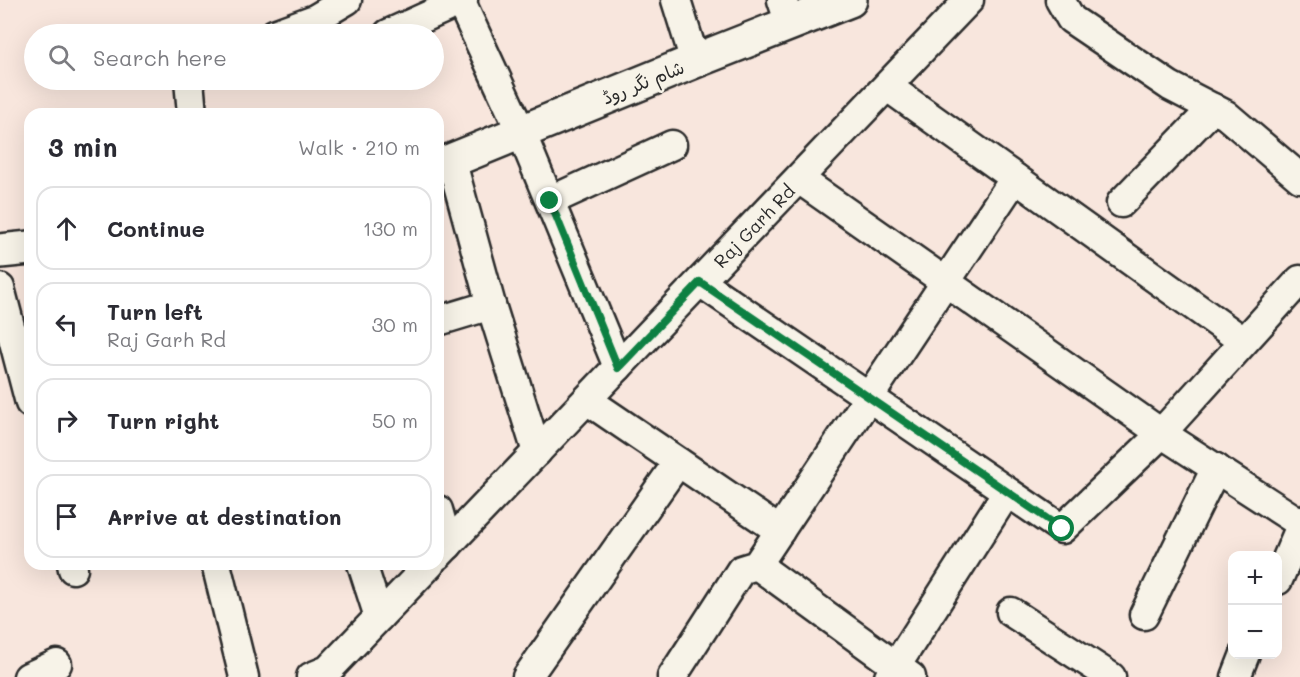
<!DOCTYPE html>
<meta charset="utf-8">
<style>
:root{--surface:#fff;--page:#f7f7f7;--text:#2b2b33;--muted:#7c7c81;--line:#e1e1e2}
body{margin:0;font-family:Mali,"Playpen Sans Arabic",sans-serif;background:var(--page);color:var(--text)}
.controls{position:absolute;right:18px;bottom:18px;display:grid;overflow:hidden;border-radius:12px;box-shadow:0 6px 24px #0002}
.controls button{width:54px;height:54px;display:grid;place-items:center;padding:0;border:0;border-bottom:2px solid var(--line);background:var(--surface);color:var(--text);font:30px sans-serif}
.stop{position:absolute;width:18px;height:18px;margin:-14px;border:4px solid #0b8043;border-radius:50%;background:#fff}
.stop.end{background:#0b8043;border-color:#fff;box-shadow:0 2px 6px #0008}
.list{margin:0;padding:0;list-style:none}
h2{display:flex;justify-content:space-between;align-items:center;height:78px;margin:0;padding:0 24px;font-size:26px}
h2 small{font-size:20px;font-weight:400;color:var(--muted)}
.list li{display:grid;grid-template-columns:39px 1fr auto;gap:18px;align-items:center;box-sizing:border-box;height:84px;margin:0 12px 12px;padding:0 12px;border:2px solid var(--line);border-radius:18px}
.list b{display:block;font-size:22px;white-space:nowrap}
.list p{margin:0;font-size:20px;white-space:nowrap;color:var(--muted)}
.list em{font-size:20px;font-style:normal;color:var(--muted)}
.icon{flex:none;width:33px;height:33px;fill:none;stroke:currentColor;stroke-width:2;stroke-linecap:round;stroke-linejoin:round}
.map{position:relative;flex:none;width:1300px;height:677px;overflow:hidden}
.search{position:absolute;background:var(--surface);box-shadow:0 6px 24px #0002;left:24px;top:24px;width:420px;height:66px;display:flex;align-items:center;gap:15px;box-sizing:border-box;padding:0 21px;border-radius:33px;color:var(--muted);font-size:22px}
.panel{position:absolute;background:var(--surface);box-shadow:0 6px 24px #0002;left:24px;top:108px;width:420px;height:462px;border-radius:18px}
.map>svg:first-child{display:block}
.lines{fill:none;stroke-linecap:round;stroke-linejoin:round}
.minor-casing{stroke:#2b2b2b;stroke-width:33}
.major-casing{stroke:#2b2b2b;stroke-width:38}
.minor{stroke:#f7f3e8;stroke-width:28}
.major{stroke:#f7f3e8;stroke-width:33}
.route{stroke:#0b8043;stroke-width:8}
.labels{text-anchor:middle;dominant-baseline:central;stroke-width:5;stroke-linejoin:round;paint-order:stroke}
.street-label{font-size:18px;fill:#2b2b2b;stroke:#f7f3e8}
</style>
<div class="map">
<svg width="1300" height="677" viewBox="0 0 1300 677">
<rect width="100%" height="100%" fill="#f8e6dd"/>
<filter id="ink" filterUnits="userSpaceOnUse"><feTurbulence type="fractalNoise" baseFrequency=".0167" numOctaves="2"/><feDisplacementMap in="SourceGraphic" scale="12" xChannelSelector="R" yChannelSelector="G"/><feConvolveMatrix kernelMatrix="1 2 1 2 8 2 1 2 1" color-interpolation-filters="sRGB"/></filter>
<g filter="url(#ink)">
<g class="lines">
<g class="minor-casing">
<g id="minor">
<polyline points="460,0 521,132 618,367"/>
<polyline points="676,0 695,61"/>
<polyline points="782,0 790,24"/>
<polyline points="1060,0 1071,19 1170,86 1226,115 1300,178"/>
<polyline points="274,34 315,19 347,0"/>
<polyline points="388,34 463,0"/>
<polyline points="189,80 192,114"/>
<polyline points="888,87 1243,341"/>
<polyline points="451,159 491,305 537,452"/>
<polyline points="799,179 1161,433 1300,523"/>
<polyline points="550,201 672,145"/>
<polyline points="1121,203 1213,108"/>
<polyline points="700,282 1062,529 1155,440 1300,280"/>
<polyline points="0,288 30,403"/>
<polyline points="438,321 491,305"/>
<polyline points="587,400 780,531"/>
<polyline points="438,510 448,545"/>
<polyline points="438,555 969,0"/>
<polyline points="72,564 73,569"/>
<polyline points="216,564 244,677"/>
<polyline points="362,564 379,617"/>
<polyline points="757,565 911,677"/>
<polyline points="1278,580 1300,528"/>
<polyline points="1011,612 1111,677"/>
<polyline points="1144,615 1216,468"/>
<polyline points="28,677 57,664"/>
<polyline points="311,677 328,670 430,564"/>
<polyline points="527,677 678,462"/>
<polyline points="672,677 741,570 757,565 1015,178"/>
<polyline points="889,677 1007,492"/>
<polyline points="1236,677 1245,654"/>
</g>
</g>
<g class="major-casing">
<g id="major">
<polyline points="438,166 695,61 850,0"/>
<polyline points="0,251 30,248"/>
</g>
</g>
<use href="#minor" class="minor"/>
<use href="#major" class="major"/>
</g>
</g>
<g class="lines" filter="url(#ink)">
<polyline class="route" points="550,201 618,368 700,282 1062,529"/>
</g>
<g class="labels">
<g class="street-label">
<text transform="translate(643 82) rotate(-22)">شام نگر روڈ</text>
<text transform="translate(754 226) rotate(-46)">Raj Garh Rd</text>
</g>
</g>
</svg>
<div class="controls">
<button>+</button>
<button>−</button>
</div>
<div class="stop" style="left:1062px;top:529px"></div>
<div class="stop end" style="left:550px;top:201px"></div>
<div class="search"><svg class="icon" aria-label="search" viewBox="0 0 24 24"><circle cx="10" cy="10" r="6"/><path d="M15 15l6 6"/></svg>Search here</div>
<section class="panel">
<h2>3 min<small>Walk · 210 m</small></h2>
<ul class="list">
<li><svg class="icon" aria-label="ahead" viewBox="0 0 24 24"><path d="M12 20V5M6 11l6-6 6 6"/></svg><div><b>Continue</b></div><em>130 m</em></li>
<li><svg class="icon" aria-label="left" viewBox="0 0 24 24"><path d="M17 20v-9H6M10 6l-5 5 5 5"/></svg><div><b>Turn left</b><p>Raj Garh Rd</p></div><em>30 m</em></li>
<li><svg class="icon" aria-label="right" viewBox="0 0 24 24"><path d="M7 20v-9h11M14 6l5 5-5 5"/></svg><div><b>Turn right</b></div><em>50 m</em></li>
<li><svg class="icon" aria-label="arrive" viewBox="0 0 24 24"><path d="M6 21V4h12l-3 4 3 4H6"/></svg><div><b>Arrive at destination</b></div></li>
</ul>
</section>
</div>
